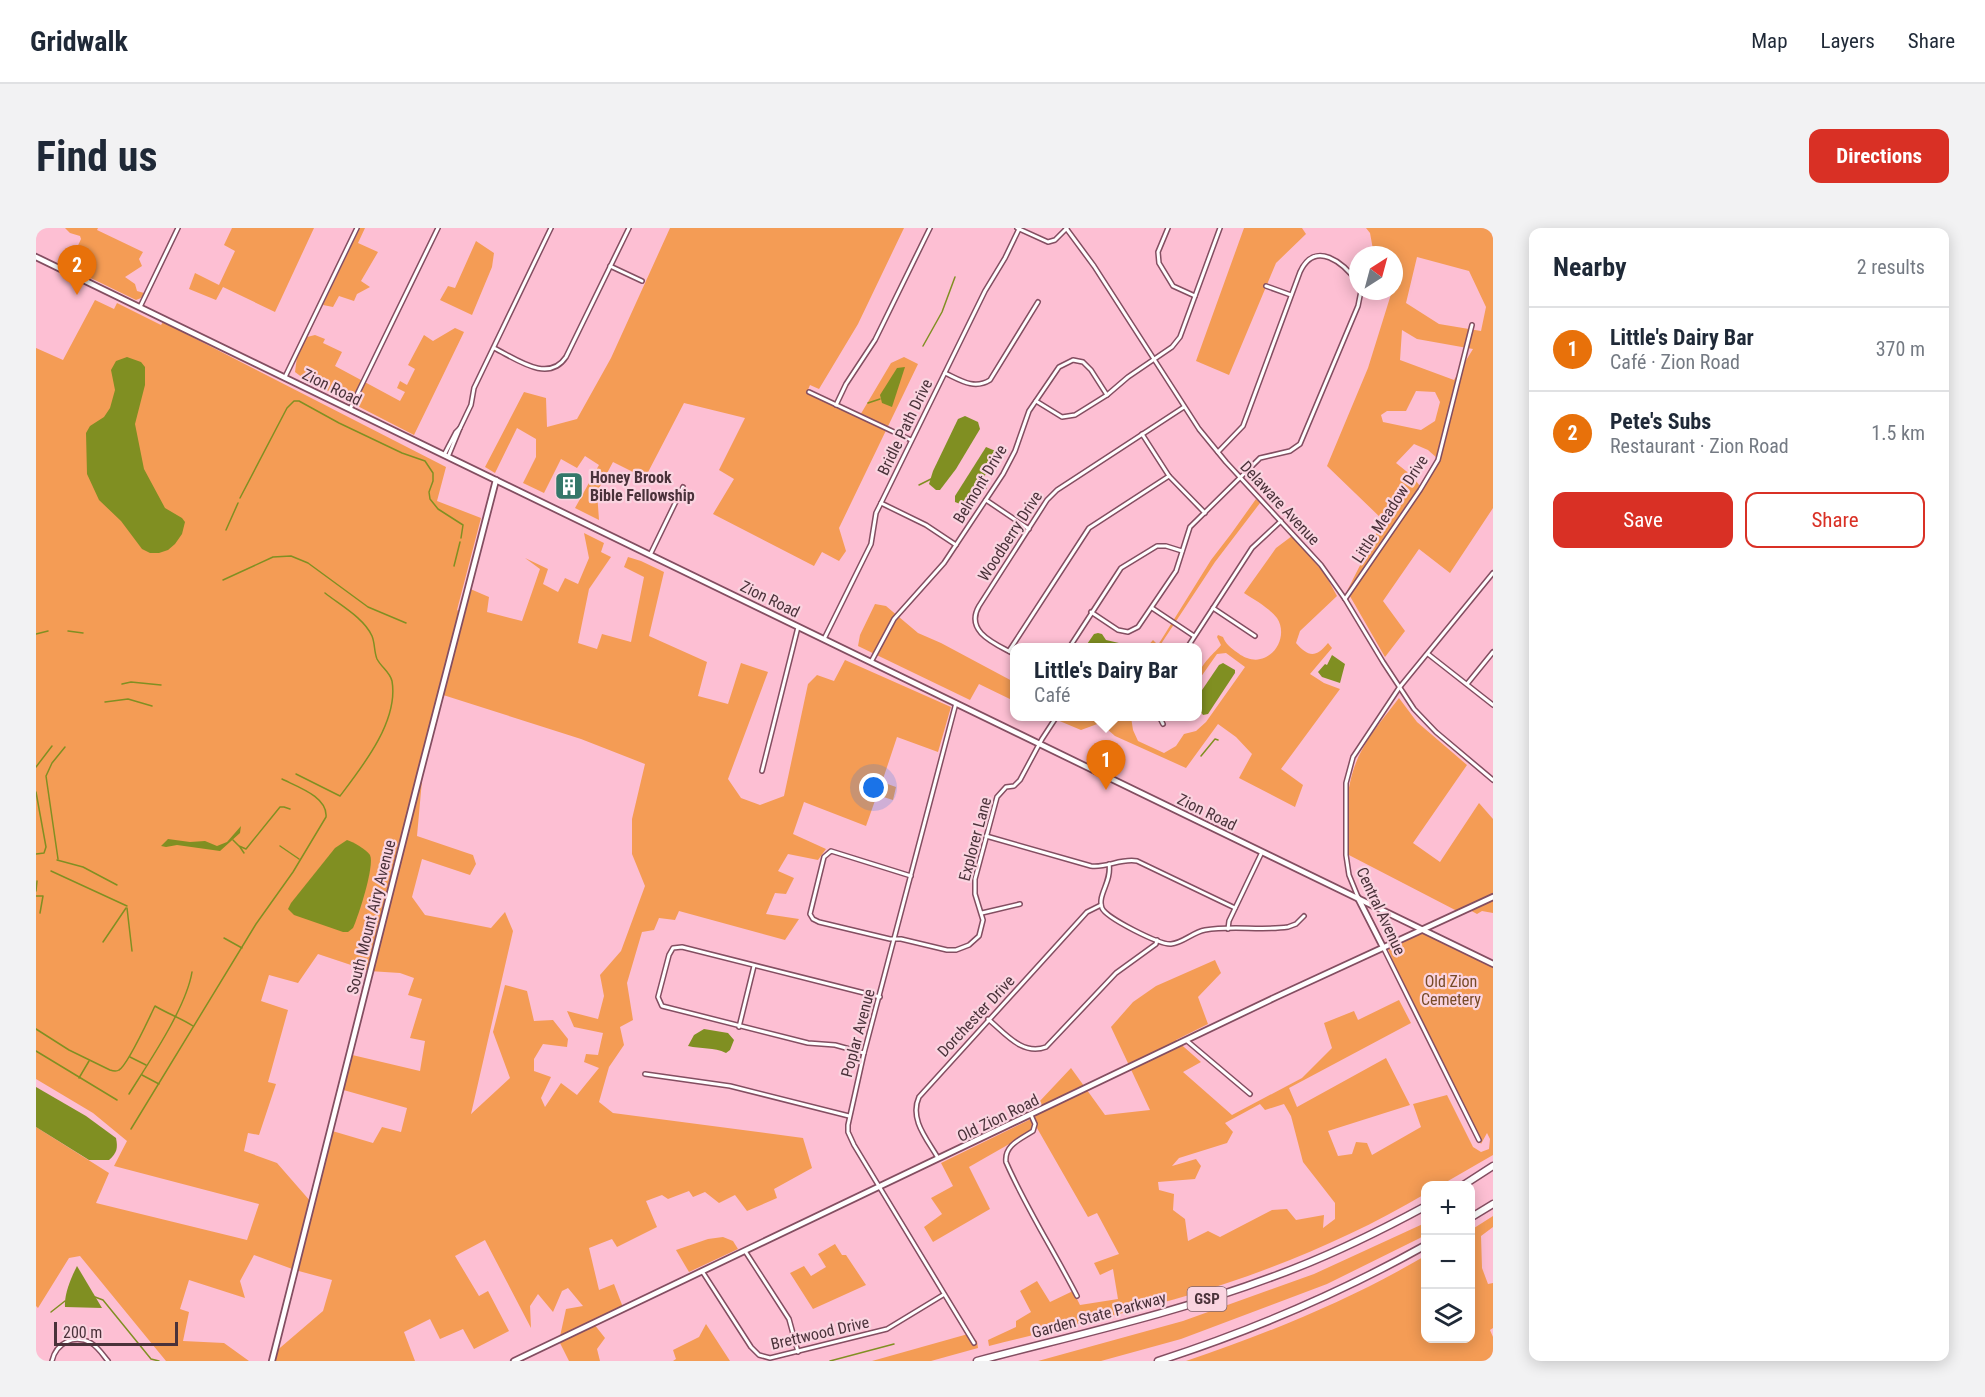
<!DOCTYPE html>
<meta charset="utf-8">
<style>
:root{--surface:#fff;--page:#f2f2f3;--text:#1f2937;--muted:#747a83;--line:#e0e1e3;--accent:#d93025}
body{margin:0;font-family:"Roboto Condensed",sans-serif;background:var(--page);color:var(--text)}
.controls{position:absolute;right:18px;bottom:18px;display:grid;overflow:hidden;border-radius:12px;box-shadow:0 3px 15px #0003}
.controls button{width:54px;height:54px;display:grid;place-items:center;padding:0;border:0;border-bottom:2px solid var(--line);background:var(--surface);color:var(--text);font:30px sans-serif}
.compass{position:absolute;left:1313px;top:18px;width:54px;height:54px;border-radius:50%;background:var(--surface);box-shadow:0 3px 15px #0003;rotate:36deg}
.scale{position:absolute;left:18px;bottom:15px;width:124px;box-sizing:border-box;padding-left:6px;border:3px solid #4a323a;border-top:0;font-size:16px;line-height:21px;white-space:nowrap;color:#4a323a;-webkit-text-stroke:4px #fad4e0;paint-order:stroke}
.you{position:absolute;left:838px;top:560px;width:21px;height:21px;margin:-15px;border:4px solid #fff;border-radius:50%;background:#1a73e8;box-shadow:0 0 0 9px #1a73e833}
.badge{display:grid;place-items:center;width:39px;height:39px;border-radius:50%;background:var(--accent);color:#fff;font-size:20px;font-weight:700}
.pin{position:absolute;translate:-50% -50px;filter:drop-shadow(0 2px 3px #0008)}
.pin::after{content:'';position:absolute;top:32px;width:21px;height:18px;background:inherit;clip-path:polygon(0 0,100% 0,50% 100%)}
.popup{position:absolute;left:974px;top:415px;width:192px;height:78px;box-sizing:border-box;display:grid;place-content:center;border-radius:12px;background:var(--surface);filter:drop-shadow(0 2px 4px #0005);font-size:20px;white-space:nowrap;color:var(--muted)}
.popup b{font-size:22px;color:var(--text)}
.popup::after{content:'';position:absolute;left:50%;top:100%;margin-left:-12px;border:12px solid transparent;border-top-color:var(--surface)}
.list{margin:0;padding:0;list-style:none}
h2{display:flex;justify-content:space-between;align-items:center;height:78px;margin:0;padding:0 24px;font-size:26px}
h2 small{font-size:20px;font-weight:400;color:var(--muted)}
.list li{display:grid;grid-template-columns:39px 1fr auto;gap:18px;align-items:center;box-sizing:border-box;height:84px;padding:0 24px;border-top:2px solid var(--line)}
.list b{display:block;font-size:22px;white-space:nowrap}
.list p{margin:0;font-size:20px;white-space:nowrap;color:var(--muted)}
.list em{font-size:20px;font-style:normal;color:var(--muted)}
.actions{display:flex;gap:12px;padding:18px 24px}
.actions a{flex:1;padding:14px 0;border:2px solid var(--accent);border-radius:12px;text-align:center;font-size:21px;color:var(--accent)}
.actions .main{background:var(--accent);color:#fff}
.icon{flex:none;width:33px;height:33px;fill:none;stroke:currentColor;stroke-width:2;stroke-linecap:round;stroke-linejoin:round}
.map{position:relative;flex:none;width:1457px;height:1133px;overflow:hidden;border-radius:12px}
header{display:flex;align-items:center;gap:36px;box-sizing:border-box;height:84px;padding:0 30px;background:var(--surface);border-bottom:2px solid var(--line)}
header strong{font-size:28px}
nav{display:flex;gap:33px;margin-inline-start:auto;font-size:21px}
.intro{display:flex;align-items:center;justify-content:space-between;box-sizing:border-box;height:144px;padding:0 36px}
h1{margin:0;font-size:42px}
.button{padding:15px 27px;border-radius:12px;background:var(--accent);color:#fff;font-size:21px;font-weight:700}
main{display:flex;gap:36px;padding:0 36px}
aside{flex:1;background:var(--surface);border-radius:12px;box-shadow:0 3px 15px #0003}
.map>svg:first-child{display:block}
.green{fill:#f49c55;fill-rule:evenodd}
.water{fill:#808f22}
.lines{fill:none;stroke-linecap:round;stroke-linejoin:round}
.stream{stroke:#808f22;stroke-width:1.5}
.street-casing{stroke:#834e61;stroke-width:6}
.secondary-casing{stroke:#834e61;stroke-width:8}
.highway-casing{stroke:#834e61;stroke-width:9}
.street{stroke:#fff;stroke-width:3}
.secondary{stroke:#fff;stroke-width:4.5}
.highway{stroke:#fff;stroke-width:6}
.labels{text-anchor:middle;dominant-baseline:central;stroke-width:4.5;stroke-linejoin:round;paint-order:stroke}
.shield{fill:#fad4e0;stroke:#7f636c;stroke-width:1.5}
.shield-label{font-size:15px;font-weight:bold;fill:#4a323a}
.street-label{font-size:16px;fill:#4a323a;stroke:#fad4e0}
.poi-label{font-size:16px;font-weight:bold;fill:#4a323a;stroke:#fad4e0;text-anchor:start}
.park-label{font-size:16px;fill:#764a27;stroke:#fad4e0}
</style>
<header>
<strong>Gridwalk</strong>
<nav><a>Map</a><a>Layers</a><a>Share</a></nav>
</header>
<div class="intro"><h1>Find us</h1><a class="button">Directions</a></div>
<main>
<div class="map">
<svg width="1457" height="1133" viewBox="0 0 1457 1133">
<rect width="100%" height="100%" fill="#fdbfd3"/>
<g class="green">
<polygon points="29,0 62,0 61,2 107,24 103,31 106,38 89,49 99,56 101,63 108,65 105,70 100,72 32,39 45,11 44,8 34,5"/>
<polygon points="196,0 278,0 239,84 187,59 180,72 153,61 159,45 183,57 199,23 188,17"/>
<polygon points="324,0 329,0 322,15 342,24 325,53 334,59 321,66 318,73 303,68 297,79 287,77"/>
<polygon points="634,0 868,0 822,96 783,161 774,157 771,164 823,189 855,135 868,129 882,136 803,300 810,323 803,333 786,324 778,338 677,286 698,251 683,242 709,190 648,175 609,250 577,234 561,264 563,292 539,280 563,237 549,228 541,240 525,231 508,265 487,255 500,229 500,211 481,200 459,245 449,239 488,164 510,170 511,199 541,191 575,130"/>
<polygon points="1208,0 1266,0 1270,6 1240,35 1193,147 1160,133"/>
<path d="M1330 0H1457V280L1414 345 1383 321 1347 373 1369 403 1349 429 1311 363 1347 292 1291 238 1332 140 1356 63H1358V27H1338L1334 5ZM1381 29 1433 43 1450 79 1445 103 1403 96 1370 75ZM1366 102 1381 111 1437 121 1418 152 1364 132ZM1380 163 1399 164 1404 174 1399 193 1385 202 1347 194 1345 187 1351 183H1370ZM1378 216 1392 222 1401 230 1384 258 1375 247 1360 235Z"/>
<polygon points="440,13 458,25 456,39 436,87 404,72 412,58 419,60"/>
<path d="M59 72 78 81 81 75 125 97 127 94 410 239 401 273 445 290 421 382 425 384 432 360 453 369 451 384 486 393 504 341 489 330 512 341 507 356 522 364 529 350 542 356 553 330 548 305 568 315 565 324 575 329 553 361 542 415 561 421 566 406 595 414 608 349 588 339 592 329 605 333 628 344 613 408 671 434 662 468 692 476 705 435 732 444 692 551 705 570 724 577 748 568 772 456 781 447 798 453 809 432 915 479 902 524 861 509 846 554 860 559 857 572 841 567 830 598 768 574 757 606 790 621 782 632 752 626 742 643 758 650 750 666 739 665 730 686 763 691 749 712 643 683 639 692 623 690 618 702 606 704 591 755 597 792 584 799 588 817 573 839 563 874 577 885 767 910 776 940 738 961 741 970 711 983 699 967 683 975 669 964 657 969 653 963 632 971 626 967 610 973 621 999 581 1019 576 1011 553 1020 563 1062 578 1056 588 1082 558 1096 569 1110 561 1121 564 1133H533L523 1113 530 1081 547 1078 532 1060 526 1063 517 1084 502 1066 494 1078 495 1100 449 1012 419 1028 443 1068 452 1063 473 1103 438 1121 427 1101 404 1111 394 1091 368 1104 379 1133H236L238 1125 287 1083 296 1052 259 1042 218 1027 204 1053 209 1070 153 1052 144 1081 153 1084 147 1113 188 1115 213 1133H130L44 1028 33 1030 2 1080 0 1078V899L73 945 60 975 211 1012 223 976 78 938 91 913 57 885 0 851V120L27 132ZM404 466 545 511 609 536 596 591V626L609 658 585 723 564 747 568 768 562 791 531 783 538 799 567 805 562 827 550 826 548 834 563 840 541 867 525 855 509 879 505 870 515 849 498 843V831L507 816 531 819 532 811 517 792 498 793 491 763 469 757 457 804 474 850 435 886 477 703 469 684 455 700 389 687 376 669 386 631 434 647 440 636 437 627 381 608 388 530ZM282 726 333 743 364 745 378 750 372 767 386 771 374 810 389 813 384 843 312 826 304 861 371 880 365 904 346 899 337 915 293 902 275 974 241 935 208 923 212 905 223 907 240 856 232 854 252 782 225 773 233 747 262 755Z"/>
<polygon points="419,100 428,104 378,207 267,150 259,144 261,129 271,109 279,107 289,111 287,115 306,124 299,138 364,173 369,164 361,160 364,153 371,157 379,141 372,137 388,107 397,113"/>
<polygon points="1220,271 1224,275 1179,334 1123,419 1110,420 1117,412 1122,417 1175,332 1195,306"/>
<path d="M1256 308 1289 346 1301 368 1264 403 1260 415C1272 429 1280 430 1292 415L1296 420 1274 446 1288 455 1304 461 1245 541 1267 557 1259 579 1203 550 1216 526 1200 509 1182 496 1150 540 1079 508 1064 495 1045 502 1014 489H1095L1097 502 1102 513 1128 525 1140 518 1148 506 1160 503 1170 494 1209 439 1190 425 1181 426 1162 453C1162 437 1177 427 1185 417L1181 409 1182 407 1187 409C1190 416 1193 418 1199 423 1202 425 1207 429 1211 430 1234 439 1254 410 1241 390 1233 380 1219 372 1208 365L1240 320Z"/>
<polygon points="839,376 850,378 882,405 905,415 978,454 978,473 943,456 934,472 822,418 824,407"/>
<path d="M1363 470 1381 494 1431 537 1377 615 1404 634 1443 575 1457 591V685L1446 683 1441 686 1432 681 1423 684 1309 625C1309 590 1309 551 1327 520 1337 502 1351 486 1363 470Z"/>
<path d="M1386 702 1457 736V927L1405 957 1390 958 1389 966C1318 1008 1239 1041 1160 1065 1092 1085 1021 1101 953 1118L952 1112 980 1099V1093L995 1084 984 1063 1001 1053 1014 1074 1037 1063 1044 1077 1082 1071 1077 1041 1064 1047 1058 1035 1083 1026 1061 985 1052 989 1001 900 933 939 954 981 897 1014 888 999 906 986 895 970 917 958 905 935 999 889 1003 874 1035 840 1069 887 1114 882 1075 799 1097 774 1120 758 1179 732 1185 745 1162 769 1172 796 1140 812 1165 834 1147 844 1196 887 1266 850 1296 820 1288 795 1318 783 1322 792 1363 772 1375 795 1253 860 1261 879 1350 830 1374 877 1292 903 1302 928 1316 926 1320 914 1331 915 1336 927 1385 899 1377 876 1411 867 1437 919 1445 924 1453 921 1454 911 1451 905 1445 916 1367 759 1352 721ZM1224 876 1229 882 1248 876 1255 888 1267 934 1299 975V991L1287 1000 1288 987 1260 992 1251 981 1236 982 1184 1009 1172 1003 1152 1013 1149 991 1137 982 1138 966 1123 962 1122 954 1159 951 1165 938 1160 931 1136 938 1143 930 1191 915 1197 904 1189 895Z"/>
<path d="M1457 988V999L1445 1008 1446 1040 1452 1056 1457 1055V1100L1454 1102 1457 1109V1133H1150C1233 1105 1314 1072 1389 1028L1390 1110H1434L1435 1002Z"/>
<polygon points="1389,995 1389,1006 1384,1010 1291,1056 1145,1111 1065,1133 1002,1133 1147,1093 1278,1046"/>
<polygon points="687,1009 697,1013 702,1021 653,1044 640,1022 672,1011"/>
<polygon points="799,1016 806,1027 810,1027 830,1057 777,1081 754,1045 768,1038 775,1048 790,1039 782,1026"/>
<polygon points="670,1096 694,1133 637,1133 640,1131 637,1122 663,1109"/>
<polygon points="932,1106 941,1113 942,1120 895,1133 836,1133"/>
</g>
<g class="water">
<polygon points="91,129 105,134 109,139 109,157 99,196 108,241 129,280 146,290 149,294 146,306 139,316 132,322 123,325 114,325 106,321 85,293 63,272 51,246 50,205 54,198 68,189 74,180 79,162 75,142 80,133"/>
<polygon points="869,139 856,179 846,175 844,167 861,140"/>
<polygon points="929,188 942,194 944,201 920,241 904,262 900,262 893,256 897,243 922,191"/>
<polygon points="950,219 962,224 961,229 929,278 919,274 919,268"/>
<polygon points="1062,405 1066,406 1070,412 1083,415 1086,419 1049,419 1058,406"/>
<polygon points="1296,427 1309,436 1304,455 1286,449 1282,444 1289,436 1291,437"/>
<polygon points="1187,435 1199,442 1199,445 1172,486 1167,487 1162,480 1164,465 1183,437"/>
<polygon points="205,598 204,605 184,623 141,617 130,619 125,618 132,611 154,614 169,613 181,618 191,614"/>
<path d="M311 612C317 614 330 621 334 627 339 638 322 689 317 700L312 704H307L258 687 252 681 255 675 299 620Z"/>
<path d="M668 801 692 805 698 812 694 822 690 825C678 819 665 821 652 818L658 807Z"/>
<path d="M0 859 50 888 80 910C82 920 81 925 73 932H53L0 899Z"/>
<path d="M41 1038 66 1080 29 1079C28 1066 35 1050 41 1038Z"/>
</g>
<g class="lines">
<g class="stream">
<polyline points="887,118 906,84 919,49"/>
<polyline points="832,175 844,171"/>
<polyline points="944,255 950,260"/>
<polyline points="883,257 895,251"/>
<polyline points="204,270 251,180 258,173 263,173 303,195 366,225 389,233 397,245 397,253 393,264 394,271 402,281 427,297 425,310"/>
<polyline points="190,302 202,275"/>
<polyline points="418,338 424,314"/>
<polyline points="187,352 237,329 255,328 272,335 332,379 370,395"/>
<polyline points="32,403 47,405"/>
<polyline points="0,406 12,403"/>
<polyline points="86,456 95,454 125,457"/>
<polyline points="69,474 92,471 116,478"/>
<polyline points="1165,528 1179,511 1182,512"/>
<polyline points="0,539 16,518"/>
<path d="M260 546 304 568C326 539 363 493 356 453 354 444 345 439 341 431 338 424 339 415 336 408 328 390 304 377 289 365"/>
<polyline points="0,564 10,619 8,625 0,626"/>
<polyline points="197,612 203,618 210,621 244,579 248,579 254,581"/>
<polyline points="244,618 263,631"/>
<polyline points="204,619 208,625"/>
<polyline points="22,631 10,548 16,535 29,519"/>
<polyline points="21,632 47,639 81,657"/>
<polyline points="15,643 91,678"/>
<polyline points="0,663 1,653"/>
<polyline points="0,668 7,668 4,685"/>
<polyline points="91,680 96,723"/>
<polyline points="188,710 206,720"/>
<polyline points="67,714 90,680"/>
<path d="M0 801 33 822 74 842C77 843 80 844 83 842 92 837 113 790 119 778 132 786 145 790 157 798"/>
<polyline points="0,823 81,872"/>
<polyline points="94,829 110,837"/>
<polyline points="106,847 123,856"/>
<polyline points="43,850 53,833"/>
<path d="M93 866C113 834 150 780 156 744"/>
<path d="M95 901 220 696 257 644 290 589C292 569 262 559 246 551"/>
<polyline points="59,1069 67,1072 115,1131 123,1133"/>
<polyline points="15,1084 29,1073"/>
<polyline points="794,1133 858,1116"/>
</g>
<g class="street-casing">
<g id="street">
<polyline points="981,0 1012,14 1019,12 1031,0"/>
<polyline points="1030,0 1058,38 1163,201 1190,234 1285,337 1309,371 1347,434 1378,481 1400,504 1457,552"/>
<polyline points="1132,0 1122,24 1123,35 1137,58 1159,68"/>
<polyline points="574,38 606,53"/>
<polyline points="1230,58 1255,67"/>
<polyline points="104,79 142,0"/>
<path d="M458 120C479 130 512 156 530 129L593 0"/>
<path d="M909 145C924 152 938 162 954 152L1002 74"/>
<polyline points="249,149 321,0"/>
<polyline points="773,164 875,212"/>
<polyline points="1000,173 1026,189 1039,187 1071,167 1092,149 1136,119 1144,109 1184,0"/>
<polyline points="800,177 810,156 839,112 894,0"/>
<polyline points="314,181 402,0"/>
<polyline points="424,200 435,177 438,160 515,0"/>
<polyline points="1106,206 1133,248 1169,285"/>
<path d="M1182 224 1207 198 1264 44C1279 11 1308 35 1322 55"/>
<polyline points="408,227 420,204 424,200 412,229"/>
<polyline points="950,272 993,301"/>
<polyline points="845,275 890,297 920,317"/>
<polyline points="614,327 647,259"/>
<polyline points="1309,371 1384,262 1402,232 1436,97"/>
<polyline points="1116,380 1158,408"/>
<polyline points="1177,380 1219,408"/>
<polyline points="1055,384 1082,402 1092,404 1102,399 1140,343 1154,299 1224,230 1254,223 1264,216 1322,78 1325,63"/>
<polyline points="788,411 835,316 840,285 845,275 949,63 969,30 983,1"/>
<polyline points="1033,420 1085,340 1121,318 1130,318 1146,323"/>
<polyline points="1151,420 1216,320 1245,293"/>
<polyline points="973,423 1053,300 1133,248"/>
<path d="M978 426C960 416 928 404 943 378L1011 272 1021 262 1148 179"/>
<polyline points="1392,426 1457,477"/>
<polyline points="835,434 858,391 908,335 967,246 979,223 993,183 1023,139 1037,132 1047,134 1055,142 1071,167"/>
<polyline points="1431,456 1457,424"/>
<polyline points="920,475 828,825 812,897 812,904 818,917 938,1115"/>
<polyline points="1123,488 1127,496"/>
<polyline points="726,543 762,399"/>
<path d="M950 608 1055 638C1071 640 1085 630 1101 633L1199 680"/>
<path d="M1073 636C1076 654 1061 667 1066 680 1070 690 1124 717 1135 716 1147 715 1157 704 1169 702 1196 697 1225 703 1252 699L1260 696 1268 688"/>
<polyline points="875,648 795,623 788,629 774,686 777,691 783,694 854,711 865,711 911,722 920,722 933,717 943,708 947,692 939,666 939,651 961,569 970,559 978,558 984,552 1006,511 1021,488"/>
<polyline points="1322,669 1313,647 1310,627 1310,555 1317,529 1363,460 1457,345"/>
<polyline points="946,685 984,676"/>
<polyline points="1192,701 1193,693 1226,624"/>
<polyline points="1347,719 1443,912"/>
<path d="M952 791C969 805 986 828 1010 819L1080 745 1120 716 1121 712"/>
<polyline points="703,799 718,738"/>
<polyline points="1150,812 1214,866"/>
<polyline points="828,825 799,817 772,815 626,778 622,769 633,727 637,720 646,719 844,769"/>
<polyline points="609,846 694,858 813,888"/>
<path d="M995 887 999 896 997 903C985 911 968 917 970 934 990 980 1018 1023 1041 1068"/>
<path d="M902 930C891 911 873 891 883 869L1051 684 1065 677"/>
<polyline points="709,1023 753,1091 762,1124"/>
<polyline points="666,1043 715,1119 723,1127 734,1130 851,1101 907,1067"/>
<path d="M16 1133C20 1115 38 1106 55 1115 62 1119 67 1127 72 1133"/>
</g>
</g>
<g class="secondary-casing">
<g id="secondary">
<polyline points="0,29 1457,736"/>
<polyline points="1322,670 1347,719"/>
<polyline points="236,1133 384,546 460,252"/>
<polyline points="478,1133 1240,769 1457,669"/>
</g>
</g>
<g class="highway-casing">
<g id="highway">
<polyline points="1426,958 1457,938"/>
<polyline points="1434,990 1457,976"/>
<path d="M941 1133C1040 1107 1140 1085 1236 1049 1289 1030 1340 1005 1390 978"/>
<path d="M1122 1133C1215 1103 1304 1065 1390 1017"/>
</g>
</g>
<use href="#street" class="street"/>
<use href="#secondary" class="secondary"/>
<use href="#highway" class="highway"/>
</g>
<defs>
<g id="building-square" transform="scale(1.5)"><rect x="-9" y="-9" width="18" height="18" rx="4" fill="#347769" stroke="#fad4e0"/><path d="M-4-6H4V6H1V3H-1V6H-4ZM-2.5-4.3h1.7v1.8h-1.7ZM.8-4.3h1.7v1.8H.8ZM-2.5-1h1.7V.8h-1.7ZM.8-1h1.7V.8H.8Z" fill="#fff"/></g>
</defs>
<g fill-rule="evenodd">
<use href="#building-square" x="533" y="258"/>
</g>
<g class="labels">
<rect class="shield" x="1151.5" y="1059" width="39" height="24" rx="4.5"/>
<g class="shield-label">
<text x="1171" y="1071">GSP</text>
</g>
<g class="street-label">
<text transform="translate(296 159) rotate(26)">Zion Road</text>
<text transform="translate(869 199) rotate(-64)">Bridle Path Drive</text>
<text transform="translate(944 256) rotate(-59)">Belmont Drive</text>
<text transform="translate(1244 275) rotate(47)">Delaware Avenue</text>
<text transform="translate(1354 281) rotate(-57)">Little Meadow Drive</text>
<text transform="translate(974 308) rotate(-57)">Woodberry Drive</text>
<text transform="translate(734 371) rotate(26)">Zion Road</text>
<text transform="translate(1171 584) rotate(26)">Zion Road</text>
<text transform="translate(939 611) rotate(-75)">Explorer Lane</text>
<text transform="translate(1345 683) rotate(65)">Central Avenue</text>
<text transform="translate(335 689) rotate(-76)">South Mount Airy Avenue</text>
<text transform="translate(940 788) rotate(-47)">Dorchester Drive</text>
<text transform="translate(822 805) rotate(-75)">Poplar Avenue</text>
<text transform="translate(962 890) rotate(-26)">Old Zion Road</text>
<text transform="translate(1063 1087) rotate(-15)">Garden State Parkway</text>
<text transform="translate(784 1105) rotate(-13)">Brettwood Drive</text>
</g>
<g class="poi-label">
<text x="554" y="249">Honey Brook<tspan x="554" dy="18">Bible Fellowship</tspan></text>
</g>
<g class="park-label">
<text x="1415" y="753">Old Zion<tspan x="1415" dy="18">Cemetery</tspan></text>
</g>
</g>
</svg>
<div class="controls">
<button>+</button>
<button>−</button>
<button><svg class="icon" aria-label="layers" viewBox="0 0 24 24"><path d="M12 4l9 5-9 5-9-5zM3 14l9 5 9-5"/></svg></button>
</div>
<svg class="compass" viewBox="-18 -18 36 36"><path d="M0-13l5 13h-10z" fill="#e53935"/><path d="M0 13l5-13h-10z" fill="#747a83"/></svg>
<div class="scale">200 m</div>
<div class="you"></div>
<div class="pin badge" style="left:1070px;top:562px;background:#e8710a">1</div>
<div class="popup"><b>Little's Dairy Bar</b>Café</div>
<div class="pin badge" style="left:41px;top:67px;background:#e8710a">2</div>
</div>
<aside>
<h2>Nearby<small>2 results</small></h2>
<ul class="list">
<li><span class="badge" style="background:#e8710a">1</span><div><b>Little's Dairy Bar</b><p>Café · Zion Road</p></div><em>370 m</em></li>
<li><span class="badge" style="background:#e8710a">2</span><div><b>Pete's Subs</b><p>Restaurant · Zion Road</p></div><em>1.5 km</em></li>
</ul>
<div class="actions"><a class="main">Save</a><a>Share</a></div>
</aside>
</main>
